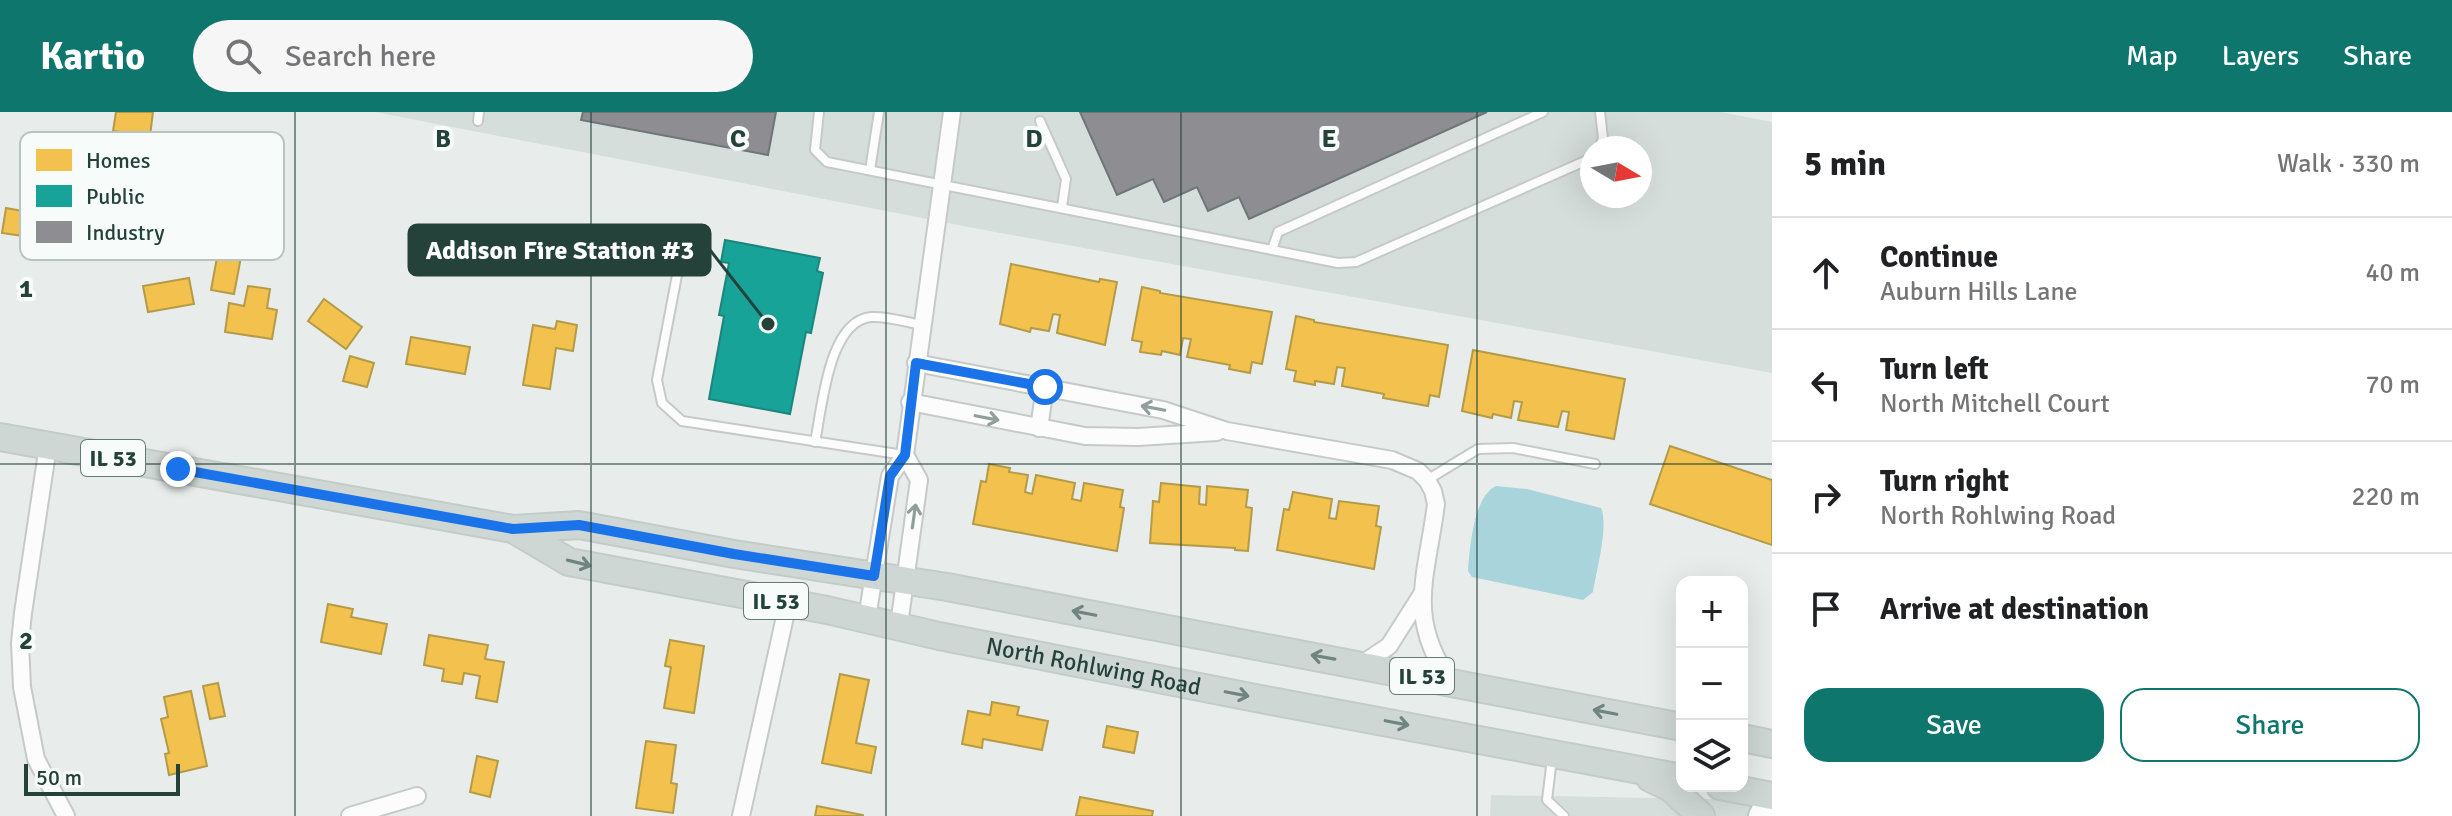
<!DOCTYPE html>
<meta charset="utf-8">
<style>
:root{--surface:#fff;--page:#f6f6f6;--text:#202124;--muted:#757577;--line:#e0e0e0;--accent:#0f766e}
body{margin:0;font-family:Signika,sans-serif;background:var(--page);color:var(--text)}
.controls{position:absolute;right:24px;bottom:24px;display:grid;overflow:hidden;border-radius:16px;box-shadow:0 8px 32px #0002}
.controls button{width:72px;height:72px;display:grid;place-items:center;padding:0;border:0;border-bottom:2px solid var(--line);background:var(--surface);color:var(--text);font:40px sans-serif}
.compass{position:absolute;left:1580px;top:24px;width:72px;height:72px;border-radius:50%;background:var(--surface);box-shadow:0 8px 32px #0002;rotate:100deg}
.scale{position:absolute;left:24px;bottom:20px;width:156px;box-sizing:border-box;padding-left:8px;border:4px solid #24423a;border-top:0;font-size:22px;line-height:28px;white-space:nowrap;color:#24423a;-webkit-text-stroke:6px #f7fbf9;paint-order:stroke}
.stop{position:absolute;width:24px;height:24px;margin:-18px;border:6px solid #1a73e8;border-radius:50%;background:#fff}
.stop.end{background:#1a73e8;border-color:#fff;box-shadow:0 2px 8px #0008}
.list{margin:0;padding:0;list-style:none}
h2{display:flex;justify-content:space-between;align-items:center;height:104px;margin:0;padding:0 32px;font-size:34px}
h2 small{font-size:26px;font-weight:400;color:var(--muted)}
.list li{display:grid;grid-template-columns:52px 1fr auto;gap:24px;align-items:center;box-sizing:border-box;height:112px;padding:0 32px;border-top:2px solid var(--line)}
.list b{display:block;font-size:30px;white-space:nowrap}
.list p{margin:0;font-size:26px;white-space:nowrap;color:var(--muted)}
.list em{font-size:26px;font-style:normal;color:var(--muted)}
.actions{display:flex;gap:16px;padding:24px 32px}
.actions a{flex:1;padding:18px 0;border:2px solid var(--accent);border-radius:24px;text-align:center;font-size:28px;color:var(--accent)}
.actions .main{background:var(--accent);color:#fff}
.icon{flex:none;width:44px;height:44px;fill:none;stroke:currentColor;stroke-width:2;stroke-linecap:round;stroke-linejoin:round}
.map{position:relative;flex:none;width:1772px;height:704px;overflow:hidden}
header{display:flex;align-items:center;gap:48px;box-sizing:border-box;height:112px;padding:0 40px;background:var(--accent);color:#fff}
header strong{font-size:38px}
nav{display:flex;gap:44px;margin-inline-start:auto;font-size:28px}
.search{width:560px;height:72px;background:var(--page);display:flex;align-items:center;gap:20px;box-sizing:border-box;padding:0 28px;border-radius:44px;color:var(--muted);font-size:30px}
main{display:flex}
aside{flex:1;background:var(--surface)}
.map>svg:first-child{display:block}
.built{fill:#d6dedb;fill-rule:evenodd}
.water{fill:#a9d4db}
.homes{fill:#f2c14e;stroke:#b49b48;stroke-width:2}
.public{fill:#17a398;stroke:#1b867c;stroke-width:2}
.industry{fill:#8d8d92;stroke:#6e7678;stroke-width:2}
.lines{fill:none;stroke-linecap:round;stroke-linejoin:round}
.service-casing{stroke:#c5cac8;stroke-width:12}
.minor-casing{stroke:#c5cac8;stroke-width:20}
.secondary-casing{stroke:#c3cbc8;stroke-width:28}
.primary-casing{stroke:#c3ccc9;stroke-width:30}
.service{stroke:#fcfcfc;stroke-width:8}
.minor{stroke:#fcfcfc;stroke-width:16}
.secondary{stroke:#fcfcfc;stroke-width:24}
.primary{stroke:#cfd7d5;stroke-width:26}
.oneway{stroke:#909f9b}
.oneway2{stroke:#718580}
.route{stroke:#1a73e8;stroke-width:10}
.grid{fill:none;stroke:#24423a;stroke-width:2;stroke-opacity:0.55}
.labels{text-anchor:middle;dominant-baseline:central;stroke-width:8;stroke-linejoin:round;paint-order:stroke}
.shield{fill:#f7fbf9;stroke:#637a73;stroke-width:2}
.shield-label{font-size:22px;font-weight:bold;fill:#24423a}
.street-label{font-size:24px;fill:#24423a;stroke:#f7fbf9}
.key{fill:#f7fbf9;stroke:#b8c4c0;stroke-width:2}
.key-label{font-size:22px;fill:#24423a}
.grid-label{font-size:26px;text-anchor:middle;font-weight:bold;fill:#24423a;stroke:#f7fbf9;stroke-width:8;stroke-linejoin:round;paint-order:stroke}
.leader{fill:none;stroke:#24423a;stroke-width:3}
.callout-dot{fill:#24423a;stroke:#f7fbf9;stroke-width:3}
.callout{fill:#24423a;stroke:#24423a;stroke-width:3}
.callout-label{font-size:26px;text-anchor:middle;font-weight:bold;fill:#fff}
</style>
<header>
<strong>Kartio</strong>
<div class="search"><svg class="icon" aria-label="search" viewBox="0 0 24 24"><circle cx="10" cy="10" r="6"/><path d="M15 15l6 6"/></svg>Search here</div>
<nav><a>Map</a><a>Layers</a><a>Share</a></nav>
</header>
<main>
<div class="map">
<svg width="1772" height="704" viewBox="0 0 1772 704">
<rect width="100%" height="100%" fill="#e8edeb"/>
<g class="built">
<path d="M375 0H1721L1772 10V261L984 118ZM1592 36H1640V84H1592Z"/>
<polygon points="1491,683 1760,688 1752,704 1490,704"/>
</g>
<path class="water" d="M1496 374 1527 377 1601 396C1609 413 1596 461 1593 480L1583 488 1472 465 1468 459C1470 436 1473 385 1496 374Z"/>
<g class="homes">
<polygon points="116,0 153,0 150,24 113,19"/>
<polygon points="6,96 34,101 30,125 2,121"/>
<polygon points="218,140 241,145 234,182 211,178"/>
<polygon points="1011,152 1099,170 1100,167 1117,170 1105,233 1057,221 1060,203 1053,202 1049,219 1031,216 1030,220 1000,212"/>
<polygon points="189,166 194,192 148,200 143,174"/>
<polygon points="248,174 270,177 267,196 277,198 272,227 225,220 229,191 244,194"/>
<polygon points="1142,175 1160,179 1160,181 1272,200 1262,252 1252,250 1250,261 1229,257 1230,253 1187,245 1191,227 1183,226 1180,243 1162,239 1161,243 1140,240 1142,230 1132,228"/>
<polygon points="324,187 362,215 346,237 308,209"/>
<polygon points="1296,204 1314,208 1314,210 1448,233 1439,285 1430,283 1428,294 1383,286 1384,282 1342,274 1345,256 1337,255 1334,272 1315,269 1315,273 1294,269 1296,259 1286,257"/>
<polygon points="557,209 577,213 573,239 556,236 550,277 523,273 533,213 555,217"/>
<polygon points="411,225 470,235 465,262 406,252"/>
<polygon points="1473,238 1625,267 1614,327 1566,318 1569,300 1562,299 1558,315 1518,308 1522,290 1514,289 1511,306 1493,302 1492,306 1462,299"/>
<polygon points="350,244 374,251 367,275 343,269"/>
<polygon points="1670,334 1772,368 1772,433 1650,392"/>
<polygon points="989,352 1010,356 1009,360 1028,363 1025,380 1032,382 1036,363 1075,371 1072,387 1081,389 1084,371 1123,378 1120,395 1124,396 1117,439 973,412 981,369 986,370"/>
<polygon points="1161,371 1200,375 1199,392 1206,393 1207,374 1248,378 1246,395 1252,396 1248,439 1235,438 1235,436 1150,431 1153,389 1159,390"/>
<polygon points="1293,380 1332,387 1329,406 1336,407 1339,389 1379,394 1376,414 1381,415 1374,457 1277,438 1284,397 1289,398"/>
<polygon points="328,492 353,497 351,505 387,512 381,542 321,530"/>
<polygon points="429,523 488,533 485,547 504,550 497,590 476,586 480,564 464,561 462,572 442,569 444,557 424,553"/>
<polygon points="670,528 704,534 694,601 664,596 671,555 665,554"/>
<polygon points="840,562 869,568 856,631 876,635 871,661 822,651"/>
<polygon points="218,571 225,604 210,607 203,574"/>
<polygon points="191,579 207,654 169,663 165,642 169,641 161,607 168,605 164,585"/>
<polygon points="992,590 1019,595 1017,603 1048,609 1042,638 983,627 982,636 962,632 968,599 990,603"/>
<polygon points="1107,614 1138,620 1134,641 1103,635"/>
<polygon points="646,629 676,633 671,671 677,672 673,701 636,696"/>
<polygon points="477,644 498,649 490,685 470,680"/>
<polygon points="1080,685 1153,699 1152,704 1076,704"/>
<polygon points="817,694 863,703 863,704 815,704"/>
</g>
<polygon class="public" points="725,128 820,146 817,159 823,161 811,221 806,220 790,302 709,287 724,204 719,203 729,151 721,150"/>
<g class="industry">
<polygon points="583,0 776,0 768,43 581,8"/>
<polygon points="1080,0 1487,0 1249,107 1239,85 1208,99 1197,75 1164,90 1153,67 1117,83"/>
</g>
<g class="lines">
<g class="service-casing">
<g id="service">
<polyline points="819,0 815,38 827,50 1338,151 1356,150 1592,46"/>
<polyline points="478,9 479,0"/>
<polyline points="1040,9 1066,67 1062,95"/>
<polyline points="1599,36 1603,26 1600,0"/>
<polyline points="870,58 879,0"/>
<polyline points="1272,138 1278,120 1543,0"/>
<polyline points="678,158 657,268 662,291 682,309 904,343"/>
<path d="M815 330C822 297 828 209 871 205 887 204 906 210 922 213"/>
<polyline points="1427,368 1478,337 1513,336 1595,352"/>
<polyline points="1552,646 1547,688 1564,704"/>
</g>
</g>
<g class="minor-casing">
<g id="minor">
<path d="M916 251 1163 298 1227 319 1392 348 1418 359 1427 368 1433 379 1436 392C1427 464 1405 505 1451 570"/>
<polyline points="910,290 1085,324 1138,325 1217,320"/>
<polyline points="1039,316 1045,275"/>
<polyline points="48,334 23,501 20,531 22,575 36,647 66,704"/>
<polyline points="867,506 890,364 905,343 952,0"/>
<polyline points="899,513 919,368 905,343"/>
<polyline points="1362,552 1389,534 1422,482"/>
<polyline points="350,704 417,684"/>
<polyline points="741,704 788,491"/>
</g>
</g>
<g class="secondary-casing">
<polyline id="secondary" points="1761,704 1772,683"/>
</g>
<g class="primary-casing">
<g id="primary">
<polyline points="0,325 513,417 579,413 734,442 947,475 1682,615"/>
<path id="s1" d="M513 417 569 450 827 498 939 524 1271 589 1682 666"/>
<polyline points="1742,626 1772,632"/>
<polyline points="1650,666 1671,676 1701,704"/>
<polyline points="1720,674 1772,684"/>
</g>
</g>
<use href="#service" class="service"/>
<use href="#minor" class="minor"/>
<use href="#secondary" class="secondary"/>
<use href="#primary" class="primary"/>
</g>
<defs><path id="oneway-shaft" d="M-6 0H5M1.5-3L5.5 0L1.5 3" fill="none" stroke-width="1.6" stroke-linecap="round" stroke-linejoin="round" transform="scale(2)"/></defs>
<g class="oneway">
<use href="#oneway-shaft" transform="translate(1153 296) rotate(-169)"/>
<use href="#oneway-shaft" transform="translate(987 306) rotate(11)"/>
<use href="#oneway-shaft" transform="translate(914 404) rotate(-82)"/>
</g>
<g class="oneway2">
<use href="#oneway-shaft" transform="translate(579 451) rotate(14)"/>
<use href="#oneway-shaft" transform="translate(1084 501) rotate(-169)"/>
<use href="#oneway-shaft" transform="translate(1323 545) rotate(-170)"/>
<use href="#oneway-shaft" transform="translate(1237 582) rotate(11)"/>
<use href="#oneway-shaft" transform="translate(1605 600) rotate(-169)"/>
<use href="#oneway-shaft" transform="translate(1397 611) rotate(11)"/>
</g>
<g class="lines">
<polyline class="route" points="178,357 513,417 579,413 734,442 874,464 890,364 905,343 916,251 1045,275"/>
</g>
<path class="grid" d="M295 0V704M591 0V704M886 0V704M1181 0V704M1477 0V704M0 352H1772"/>
<g class="labels">
<g class="shield">
<rect x="81" y="328" width="64" height="36" rx="6"/>
<rect x="744" y="471" width="64" height="36" rx="6"/>
<rect x="1390" y="546" width="64" height="36" rx="6"/>
</g>
<g class="shield-label">
<text x="113" y="346">IL 53</text>
<text x="776" y="489">IL 53</text>
<text x="1422" y="564">IL 53</text>
</g>
<g class="street-label">
<text stroke="none"><textPath href="#s1" startOffset="600">North Rohlwing Road</textPath></text>
</g>
</g>
<rect x="20" y="20" width="264" height="128" rx="12" class="key"/>
<rect x="36" y="37" width="36" height="22" fill="#f2c14e"/>
<rect x="36" y="73" width="36" height="22" fill="#17a398"/>
<rect x="36" y="109" width="36" height="22" fill="#8d8d92"/>
<g class="key-label">
<text x="86" y="56">Homes</text>
<text x="86" y="92">Public</text>
<text x="86" y="128">Industry</text>
</g>
<g class="grid-label">
<text x="443" y="35">B</text>
<text x="738" y="35">C</text>
<text x="1034" y="35">D</text>
<text x="1329" y="35">E</text>
<text x="26" y="185">1</text>
<text x="26" y="537">2</text>
</g>
<path class="leader" d="M768 212L710 138"/>
<circle class="callout-dot" cx="768" cy="212" r="8"/>
<rect class="callout" x="409" y="113" width="301" height="50" rx="8"/>
<g class="callout-label">
<text x="560" y="147">Addison Fire Station #3</text>
</g>
</svg>
<div class="controls">
<button>+</button>
<button>−</button>
<button><svg class="icon" aria-label="layers" viewBox="0 0 24 24"><path d="M12 4l9 5-9 5-9-5zM3 14l9 5 9-5"/></svg></button>
</div>
<svg class="compass" viewBox="-18 -18 36 36"><path d="M0-13l5 13h-10z" fill="#e53935"/><path d="M0 13l5-13h-10z" fill="#757577"/></svg>
<div class="scale">50 m</div>
<div class="stop" style="left:1045px;top:275px"></div>
<div class="stop end" style="left:178px;top:357px"></div>
</div>
<aside>
<h2>5 min<small>Walk · 330 m</small></h2>
<ul class="list">
<li><svg class="icon" aria-label="ahead" viewBox="0 0 24 24"><path d="M12 20V5M6 11l6-6 6 6"/></svg><div><b>Continue</b><p>Auburn Hills Lane</p></div><em>40 m</em></li>
<li><svg class="icon" aria-label="left" viewBox="0 0 24 24"><path d="M17 20v-9H6M10 6l-5 5 5 5"/></svg><div><b>Turn left</b><p>North Mitchell Court</p></div><em>70 m</em></li>
<li><svg class="icon" aria-label="right" viewBox="0 0 24 24"><path d="M7 20v-9h11M14 6l5 5-5 5"/></svg><div><b>Turn right</b><p>North Rohlwing Road</p></div><em>220 m</em></li>
<li><svg class="icon" aria-label="arrive" viewBox="0 0 24 24"><path d="M6 21V4h12l-3 4 3 4H6"/></svg><div><b>Arrive at destination</b></div></li>
</ul>
<div class="actions"><a class="main">Save</a><a>Share</a></div>
</aside>
</main>
